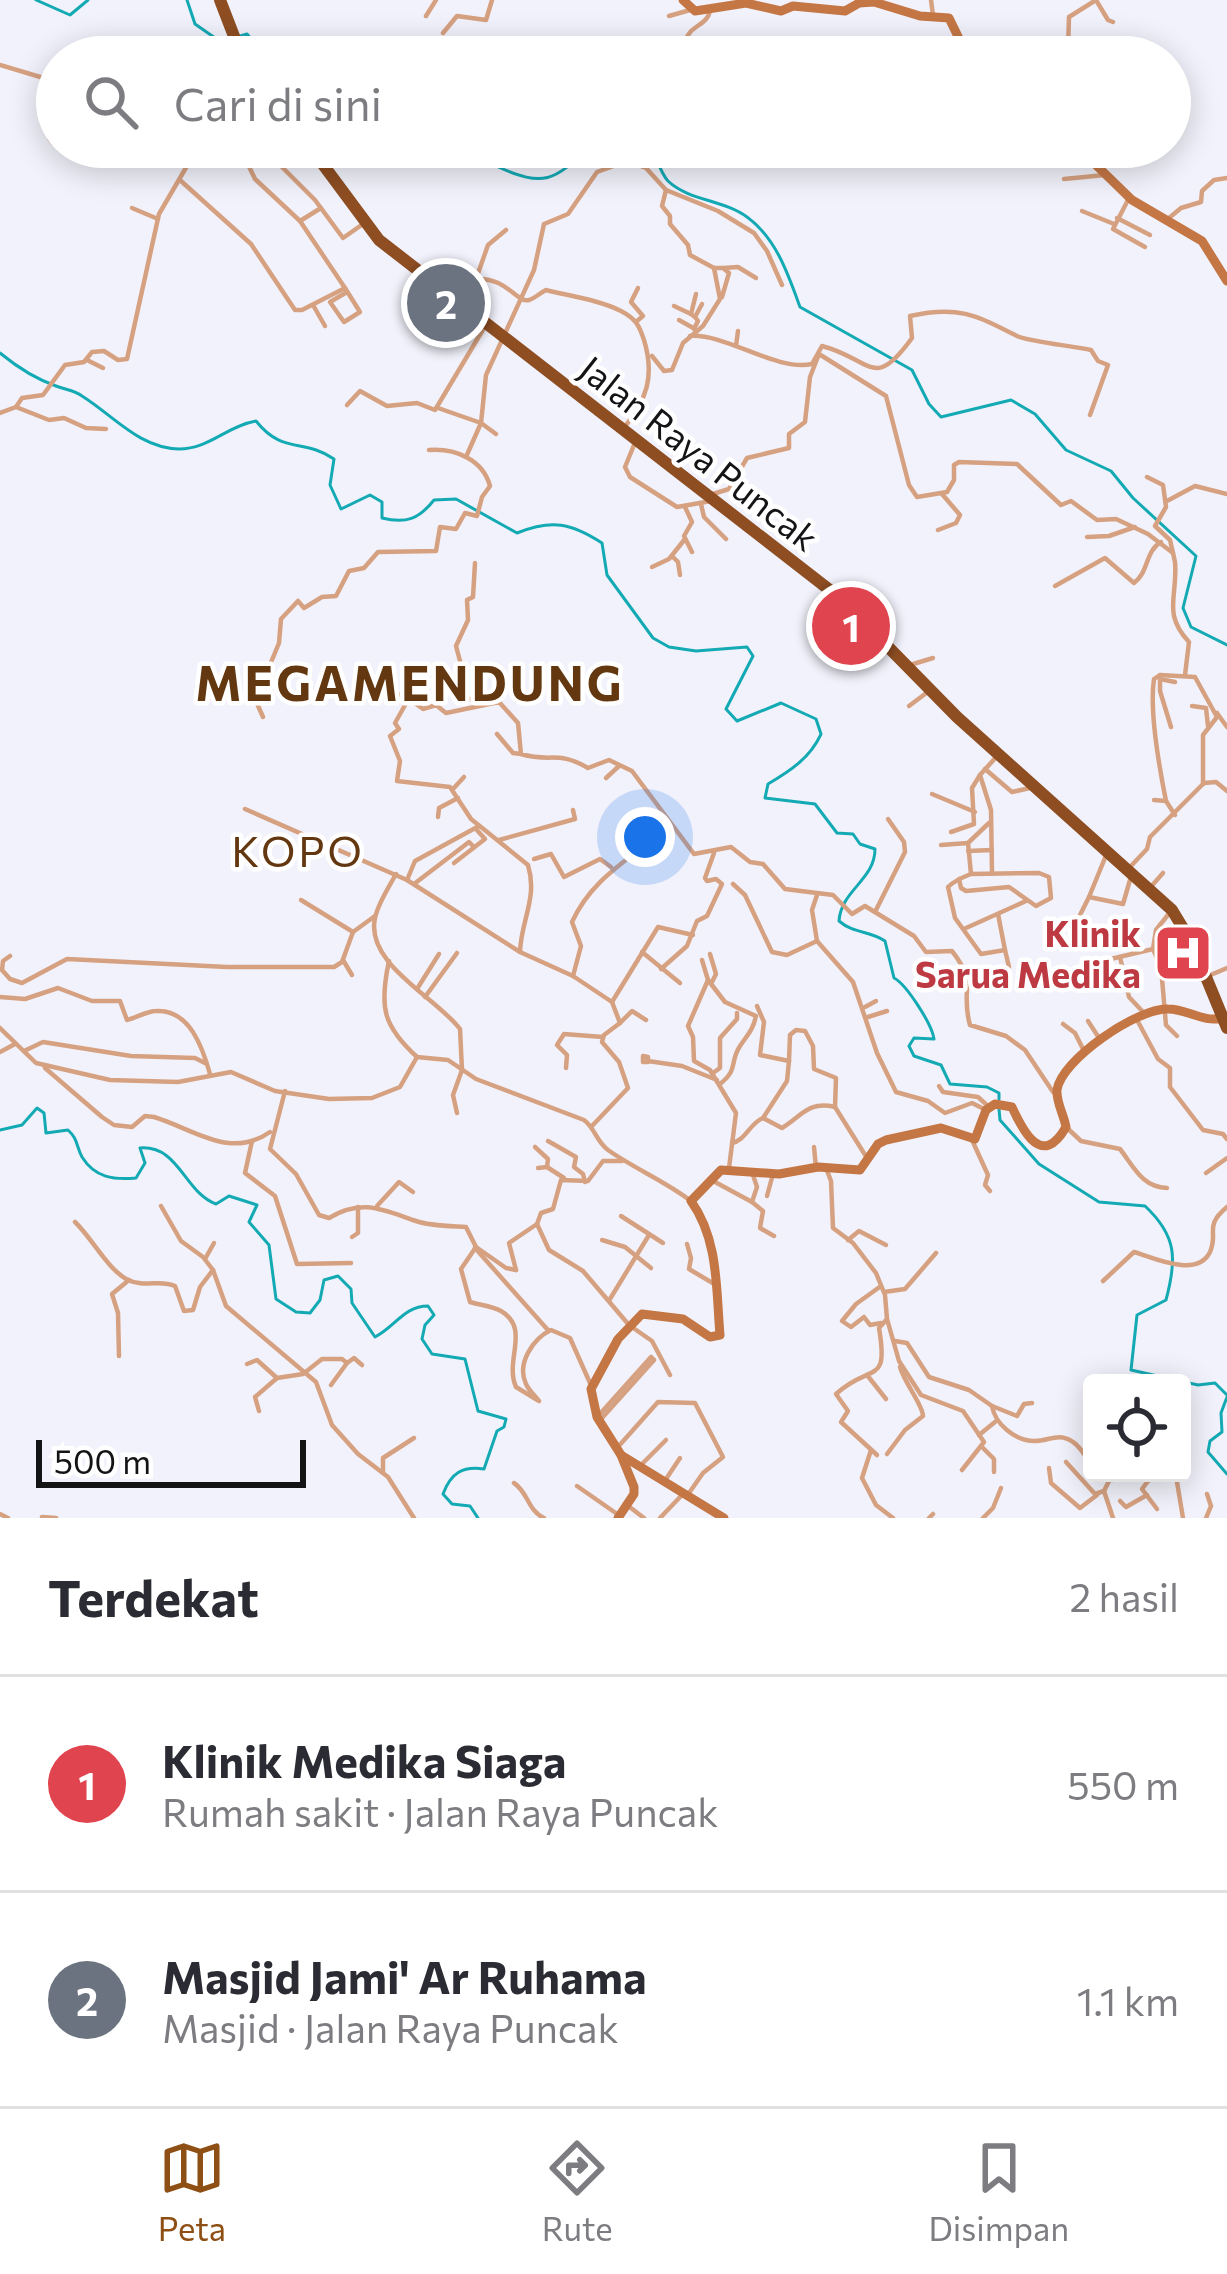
<!DOCTYPE html>
<html lang="id">
<meta charset="utf-8">
<style>
:root{--surface:#fff;--page:#f7f7f7;--text:#2b2b33;--muted:#7c7c81;--line:#e1e1e2;--accent:#8e4f14}
body{margin:0;font-family:Commissioner,sans-serif;background:var(--page);color:var(--text)}
.controls{position:absolute;right:36px;bottom:36px;display:grid;overflow:hidden;border-radius:12px;box-shadow:0 6px 30px #0003}
.controls button{width:108px;height:108px;display:grid;place-items:center;padding:0;border:0;border-bottom:3px solid var(--line);background:var(--surface);color:var(--text);font:60px sans-serif}
.scale{position:absolute;left:36px;bottom:30px;width:270px;box-sizing:border-box;padding-left:12px;border:6px solid #141417;border-top:0;font-size:33px;line-height:42px;white-space:nowrap;color:#141417;-webkit-text-stroke:9px #fff;paint-order:stroke}
.you{position:absolute;left:645px;top:837px;width:42px;height:42px;margin:-30px;border:9px solid #fff;border-radius:50%;background:#1a73e8;box-shadow:0 0 0 18px #1a73e833}
.badge{display:grid;place-items:center;width:78px;height:78px;border-radius:50%;background:var(--accent);color:#fff;font-size:39px;font-weight:700}
.pin{position:absolute;translate:-50% -50%;border:6px solid #fff;box-shadow:0 3px 12px #0006}
.list{margin:0;padding:0;list-style:none}
h2{display:flex;justify-content:space-between;align-items:center;height:156px;margin:0;padding:0 48px;font-size:51px}
h2 small{font-size:39px;font-weight:400;color:var(--muted)}
.list li{display:grid;grid-template-columns:78px 1fr auto;gap:36px;align-items:center;box-sizing:border-box;height:216px;padding:0 48px;border-top:3px solid var(--line)}
.list b{display:block;font-size:45px;white-space:nowrap}
.list p{margin:0;font-size:39px;white-space:nowrap;color:var(--muted)}
.list em{font-size:39px;font-style:normal;color:var(--muted)}
.icon{flex:none;width:66px;height:66px;fill:none;stroke:currentColor;stroke-width:2;stroke-linecap:round;stroke-linejoin:round}
.map{position:relative;flex:none;width:1227px;height:1518px;overflow:hidden}
.search{position:absolute;background:var(--surface);box-shadow:0 6px 30px #0003;left:36px;right:36px;top:36px;height:132px;display:flex;align-items:center;gap:30px;box-sizing:border-box;padding:0 42px;border-radius:66px;color:var(--muted);font-size:45px}
.sheet{height:588px;background:var(--surface)}
nav{display:flex;justify-content:space-around;align-items:center;box-sizing:border-box;height:168px;border-top:3px solid var(--line);background:var(--surface);font-size:33px;color:var(--muted)}
nav a{display:grid;justify-items:center;gap:6px}
nav .on{color:var(--accent)}
.map>svg:first-child{display:block}
.lines{fill:none;stroke-linecap:round;stroke-linejoin:round}
.stream{stroke:#13aab4;stroke-width:3}
.street{stroke:#d6a181;stroke-width:4.5}
.secondary{stroke:#c47745;stroke-width:9}
.highway{stroke:#8e4e22;stroke-width:12}
.labels{text-anchor:middle;dominant-baseline:central;stroke-width:9;stroke-linejoin:round;paint-order:stroke}
.street-label{font-size:36px;fill:#141417;stroke:#fff}
.health-label{font-size:36px;font-weight:bold;fill:#be3a42;stroke:#fff;text-anchor:end}
.quarter-label{font-size:42px;letter-spacing:3px;fill:#633810;stroke:#fff}
.district-label{font-size:48px;font-weight:bold;letter-spacing:3px;fill:#633810;stroke:#fff}
</style>
<div class="map">
<svg width="1227" height="1518" viewBox="0 0 1227 1518">
<rect width="100%" height="100%" fill="#f2f2fc"/>
<g class="lines">
<g class="stream">
<polyline points="36,0 70,15 88,0"/>
<polyline points="187,0 195,24 218,40 227,38"/>
<polyline points="237,37 247,34 266,57"/>
<polyline points="310,57 324,40 351,41 370,57"/>
<path d="M491 147 496 166C545 188 553 181 590 147"/>
<path d="M651 147C656 157 661 174 668 181 689 201 725 200 747 217 776 238 788 274 800 307L912 370 929 404 941 417 1011 400 1035 414 1066 450 1111 471 1133 498 1196 556 1183 608 1191 627 1227 645"/>
<path d="M0 353C17 367 36 379 56 386 66 390 74 390 82 396 114 416 139 448 179 449 209 449 227 426 256 421 283 455 304 438 334 459L330 485 341 509 370 495 382 502V518C406 524 419 519 434 500L456 499 517 533C552 519 571 523 602 543L607 575 653 638 669 647 696 651 747 647 753 656 726 709 737 721 781 703 816 719 821 734C810 758 790 771 768 784L765 798 815 804 837 833 853 834 860 844 875 849C875 880 841 890 839 921 854 934 869 930 885 941L894 978C906 984 932 1024 934 1039L914 1038 909 1046 914 1056 941 1065 950 1084 987 1087 999 1093V1099"/>
<path d="M999 1109 1000 1120 1039 1164 1099 1202 1145 1206C1177 1236 1177 1259 1166 1300L1137 1315 1131 1370 1198 1385 1215 1383 1227 1395"/>
<path d="M0 1130 22 1125 37 1108 44 1113 46 1133 68 1130C78 1139 76 1146 82 1157 95 1178 114 1180 136 1178L145 1163 140 1148C179 1145 184 1192 216 1204L229 1196 257 1205 249 1222 269 1245 276 1299 296 1312 310 1313 320 1300 324 1280 338 1276 351 1289 352 1303 375 1337C395 1327 404 1306 428 1306L434 1315 425 1325 422 1339 432 1354 465 1359 478 1411 506 1419 504 1427 497 1431 484 1469C462 1466 451 1473 443 1494L452 1504 470 1506 478 1518"/>
<polyline points="1227,1397 1221,1413 1222,1432 1210,1441 1208,1452 1227,1474"/>
</g>
<g class="street">
<polyline points="931,0 933,15"/>
<polyline points="1096,0 1108,20 1113,22"/>
<polyline points="426,16 436,0"/>
<polyline points="669,16 690,10"/>
<polyline points="443,33 457,16 486,20 492,0"/>
<polyline points="685,42 691,47 689,57"/>
<polyline points="1069,43 1081,47"/>
<polyline points="661,57 674,49"/>
<path d="M676 57V45L685 42C689 25 707 26 710 11"/>
<polyline points="997,57 1002,44"/>
<polyline points="1058,57 1068,49 1069,17 1096,0"/>
<polyline points="0,65 57,82"/>
<polyline points="57,135 49,138 53,143 57,140"/>
<polyline points="228,147 243,154 262,150"/>
<polyline points="264,149 315,200 343,238 363,224"/>
<polyline points="72,153 75,147"/>
<polyline points="1064,179 1105,175"/>
<polyline points="181,181 251,244 295,310 302,310 345,288 300,221 255,179 243,154"/>
<polyline points="1129,198 1113,229 1145,247"/>
<polyline points="132,208 158,219"/>
<polyline points="1082,211 1114,224"/>
<polyline points="1117,218 1150,235"/>
<polyline points="1169,218 1181,208 1201,202 1202,191 1214,180 1227,178"/>
<polyline points="300,221 321,208"/>
<polyline points="714,268 723,268 729,273 722,297"/>
<polyline points="723,268 738,267 756,278"/>
<polyline points="476,279 488,245 506,230"/>
<polyline points="345,288 360,312 344,322 330,302 347,292"/>
<path d="M460 296 476 279C507 277 516 303 529 300 535 298 540 293 546 290 570 296 599 300 621 311 636 319 639 325 644 340 655 376 647 400 623 429"/>
<polyline points="313,305 325,326"/>
<polyline points="674,306 691,314"/>
<polyline points="695,317 691,314 696,294"/>
<polyline points="679,320 695,329"/>
<polyline points="637,321 643,316 631,302 638,288"/>
<polyline points="694,329 698,321 695,317 702,304"/>
<path d="M690 336C725 333 777 372 812 364L822 346C872 359 873 392 912 338L910 316C957 305 976 315 1017 336 1030 342 1074 346 1091 350L1098 361 1108 365 1090 415"/>
<polyline points="736,346 738,331"/>
<polyline points="652,356 664,371 672,370 683,343 703,326 720,299 714,268 690,255 688,245 670,224 670,216 662,206 666,190"/>
<polyline points="87,360 103,368"/>
<polyline points="347,405 360,391 387,406 417,403 435,410 484,328"/>
<polyline points="16,407 49,420 64,418 86,428 106,429"/>
<polyline points="438,408 481,423 466,457"/>
<polyline points="0,413 16,407 22,398 43,395 65,365 84,362 92,352 104,351 118,360 127,359 159,214 198,147"/>
<polyline points="496,434 481,423 486,375 534,270 544,224 568,214 597,172 619,164 635,164 646,168 666,190 718,211 754,233 767,251 782,285"/>
<polyline points="634,445 625,467 630,477 677,507 711,501"/>
<polyline points="1147,477 1163,485 1166,507 1155,526 1170,540 1173,553"/>
<path d="M713 494 729 489 747 458 789 448V434L805 422 810 377 819 354 886 396 909 485 917 497 947 492 954 480V465L959 462 1017 464 1061 505 1071 501 1097 520 1116 519 1148 534 1173 553 1175 562C1178 597 1162 613 1189 642L1185 675"/>
<polyline points="1167,501 1195,486 1227,494"/>
<polyline points="701,504 704,517 726,539"/>
<polyline points="685,507 692,522 684,536 692,552"/>
<polyline points="938,530 956,523 960,515 942,494"/>
<polyline points="1087,537 1109,536 1135,527"/>
<polyline points="672,556 678,562 680,575"/>
<polyline points="475,563 473,597 467,600 468,620 456,646 460,661 455,681 461,694 477,703"/>
<polyline points="652,567 669,559 685,539"/>
<path d="M1055 586 1105 558 1134 583C1149 572 1145 551 1161 542"/>
<polyline points="840,598 845,594 854,600 866,590 878,597"/>
<polyline points="838,643 863,627"/>
<polyline points="910,665 933,658"/>
<path d="M1160 675 1154 679C1149 712 1159 766 1166 801"/>
<polyline points="1160,679 1175,682"/>
<path d="M375 694 404 695 423 709 436 705 446 713 499 702 518 723 521 754C551 763 558 750 588 768L609 760 632 771 694 854 731 847 750 862 763 864 785 889 833 895 852 914 865 906 914 936 926 952 952 951C978 984 960 991 970 1025L1006 1036 1025 1050 1053 1092"/>
<path d="M409 698 395 723 399 729 390 736 400 761 397 781 450 787 471 819 528 865C538 898 521 920 520 952"/>
<polyline points="909,706 929,691"/>
<polyline points="1192,706 1206,708 1208,726"/>
<polyline points="1217,713 1227,727"/>
<path d="M263 717 252 692 266 687 267 672 279 643 281 619 298 601 304 608 322 597 336 596 349 571 364 568 378 552 436 551 440 527 456 529 465 513 477 516 482 497 490 486C483 460 456 448 429 450"/>
<polyline points="1171,727 1160,691 1160,675 1195,677 1217,717 1203,735 1203,784"/>
<polyline points="497,734 513,753 521,754"/>
<polyline points="985,769 1012,792 1030,788"/>
<polyline points="606,778 619,766"/>
<polyline points="453,789 464,777"/>
<polyline points="932,794 975,812"/>
<polyline points="1154,800 1166,801 1175,815"/>
<polyline points="245,809 407,880 520,952 573,976 612,1002 620,1023 604,1035 602,1042 619,1062 628,1088 592,1126"/>
<polyline points="438,817 439,808 458,798"/>
<polyline points="951,832 974,824 972,788 980,775"/>
<polyline points="499,840 575,819 573,810"/>
<polyline points="941,845 968,843"/>
<polyline points="968,851 992,850"/>
<polyline points="1107,853 1089,897 1123,904 1130,880"/>
<polyline points="534,859 551,854 564,877 600,859 611,867"/>
<polyline points="454,863 485,839 476,829"/>
<polyline points="1131,866 1147,849 1150,837 1204,783 1216,782 1227,791"/>
<polyline points="992,873 991,810 980,775 998,755"/>
<path d="M396 874C389 887 378 903 375 918 365 964 436 997 460 1029L462 1070 453 1095 457 1113"/>
<polyline points="971,874 968,843 989,823"/>
<path d="M959 879 961 888 966 891 1009 887 1036 906 1051 898 1049 877 1039 873 971 874C963 877 954 881 948 887L955 918 981 954 1005 950 998 914"/>
<polyline points="407,880 415,861 479,826"/>
<polyline points="414,884 469,842 474,847"/>
<polyline points="733,884 745,895 772,952 787,955 817,941"/>
<polyline points="1149,889 1163,873"/>
<polyline points="817,895 812,910 817,941 853,982 877,1053 896,1092 928,1101 945,1113 972,1103 986,1110"/>
<polyline points="301,900 353,932"/>
<polyline points="1171,911 1156,930 1153,949 1161,967 1166,1025 1177,1036"/>
<polyline points="875,912 905,852 904,842 888,819"/>
<polyline points="1080,924 1077,921 1089,897"/>
<polyline points="966,928 1026,901"/>
<polyline points="1005,950 1009,967"/>
<polyline points="642,952 680,983"/>
<polyline points="710,954 716,974 712,982"/>
<polyline points="10,956 3,961 2,970 10,979 22,983 67,959 227,967 334,967 342,962 353,932 375,916"/>
<polyline points="1120,957 1129,997 1144,1013"/>
<polyline points="343,960 352,975"/>
<polyline points="702,960 708,980"/>
<path d="M389 961C379 1007 383 1026 417 1057"/>
<polyline points="661,969 687,946 697,921 707,916 722,884 716,879 707,881 705,878 714,853"/>
<path d="M573 976 581 946 572 922C588 887 614 869 644 846"/>
<polyline points="1163,976 1201,979 1227,968"/>
<polyline points="1040,979 1055,979 1098,962 1153,949"/>
<polyline points="417,989 439,954"/>
<polyline points="1065,990 1072,972"/>
<path d="M0 997 25 999 58 988 92 1001H120L127 1020C136 1018 147 1011 156 1011 190 1009 203 1049 210 1074"/>
<polyline points="425,997 457,953"/>
<polyline points="612,1002 658,927 693,935"/>
<polyline points="757,1006 764,1022 760,1055 789,1061 790,1035 796,1030 805,1031 813,1046 814,1069 836,1078 835,1107"/>
<polyline points="865,1007 876,1001"/>
<polyline points="868,1017 887,1011"/>
<polyline points="1136,1018 1158,1059 1170,1068 1170,1087 1203,1130 1223,1134 1227,1139"/>
<polyline points="1088,1021 1101,1041"/>
<polyline points="620,1023 632,1011 646,1020"/>
<polyline points="1063,1024 1075,1033 1083,1049"/>
<path d="M0 1028 36 1063 110 1080 178 1082 231 1072 275 1091 329 1099 372 1098 400 1087 417 1057 448 1060 476 1079 584 1120C595 1128 596 1141 608 1150 635 1169 665 1181 691 1201"/>
<polyline points="24,1051 43,1042 131,1056 195,1058 205,1063"/>
<polyline points="0,1052 15,1044"/>
<polygon points="643,1056 648,1057 648,1062 643,1062"/>
<polyline points="648,1061 682,1066 717,1080"/>
<path d="M45 1068 102 1117 114 1125 132 1127 145 1116 154 1117C194 1129 230 1160 270 1132"/>
<polyline points="566,1068 567,1055 557,1045 564,1034 603,1037"/>
<polyline points="713,1073 720,1068 720,1038 737,1019 737,1013"/>
<path d="M720 1084C739 1069 729 1063 740 1046 748 1034 753 1030 756 1016L725 1002 708 980 688 1026 693 1037 694 1061 710 1070 736 1113 729 1168"/>
<polyline points="939,1086 943,1092 978,1097 989,1107"/>
<path d="M285 1091 270 1149 296 1174 319 1215 329 1218C362 1198 383 1210 416 1221 430 1226 450 1226 466 1227L476 1247 506 1268 516 1270"/>
<polyline points="763,1118 787,1081 789,1061"/>
<path d="M1066 1127 1081 1141 1120 1149C1134 1167 1142 1187 1167 1188"/>
<polyline points="972,1140 988,1175 985,1185 990,1191"/>
<polyline points="252,1141 245,1173 275,1196 297,1264 351,1263"/>
<polyline points="548,1141 576,1157 574,1167 583,1174 585,1182"/>
<path d="M732 1143C745 1141 750 1123 763 1118L782 1128C803 1115 808 1101 835 1107L867 1158"/>
<polyline points="535,1147 548,1159 547,1167"/>
<polyline points="814,1147 816,1168"/>
<polyline points="538,1168 547,1167 564,1178"/>
<polyline points="826,1168 831,1181 833,1228 853,1243 876,1273 885,1295 887,1319 899,1361 921,1395 963,1411 984,1442 962,1470"/>
<polyline points="752,1172 757,1187 752,1202 763,1211 760,1228 774,1236"/>
<polyline points="1206,1173 1227,1158"/>
<polyline points="715,1182 752,1202"/>
<polyline points="767,1196 773,1174"/>
<polyline points="161,1206 181,1241 203,1257 213,1270 226,1306 316,1382 332,1425 358,1454 388,1477 414,1518"/>
<polyline points="377,1206 399,1182 413,1192"/>
<polyline points="621,1216 663,1243"/>
<path d="M75 1222C92 1238 108 1270 128 1280 145 1288 160 1279 175 1286L184 1311 193 1310 200 1287 213 1270"/>
<polyline points="537,1224 549,1250 583,1271 629,1325 652,1341 670,1375"/>
<polyline points="352,1237 358,1233 358,1207"/>
<polyline points="602,1240 625,1247 651,1268"/>
<polyline points="848,1240 859,1231 886,1245"/>
<polyline points="687,1244 691,1258 689,1269 716,1285"/>
<path d="M476 1247 461 1269 470 1302C479 1305 492 1306 501 1311 531 1329 504 1360 516 1387L539 1401C535 1395 529 1391 526 1384 516 1363 534 1338 551 1330L570 1338 590 1383"/>
<polyline points="475,1248 547,1329"/>
<polyline points="205,1259 214,1243"/>
<polyline points="516,1270 509,1243 537,1224 541,1213 553,1209 561,1180 588,1181 603,1161 622,1161"/>
<path d="M1103 1281 1134 1252C1152 1257 1197 1279 1210 1252 1219 1232 1203 1227 1227 1207"/>
<polyline points="881,1286 856,1304 842,1321 851,1327 864,1317 870,1325 881,1323"/>
<polyline points="884,1292 905,1289 936,1253"/>
<polyline points="610,1299 649,1235"/>
<polyline points="895,1341 907,1343 929,1377 969,1390 992,1406 1017,1416 1024,1404 1032,1403"/>
<polyline points="119,1356 118,1313 112,1294 129,1280"/>
<polyline points="347,1363 354,1358 362,1365"/>
<polyline points="247,1364 257,1360 277,1378"/>
<polyline points="867,1375 886,1399"/>
<path d="M992 1406C995 1424 1015 1441 1035 1441 1049 1441 1059 1432 1073 1442 1081 1447 1086 1458 1092 1465"/>
<polyline points="259,1411 255,1397 277,1378 303,1374 322,1359 342,1359 347,1363 331,1385"/>
<polyline points="599,1415 651,1357 654,1360"/>
<polyline points="602,1418 654,1360"/>
<polyline points="979,1435 995,1422"/>
<polyline points="982,1447 994,1459 994,1472"/>
<polyline points="617,1448 658,1402 695,1403 723,1457 703,1473 689,1493"/>
<polyline points="871,1450 862,1478 876,1505 893,1518"/>
<path d="M887 1454 905 1430 923 1416C923 1405 905 1384 900 1367"/>
<path d="M877 1455 841 1422 848 1411 836 1394C871 1362 889 1387 879 1328L887 1319"/>
<polyline points="1066,1462 1095,1494 1104,1491 1110,1479"/>
<polyline points="642,1464 666,1440"/>
<polyline points="1049,1468 1051,1483 1080,1508 1097,1495"/>
<polyline points="383,1472 383,1458 414,1438"/>
<polyline points="1101,1473 1112,1480 1134,1474 1148,1481 1163,1473"/>
<polyline points="1172,1473 1176,1476 1183,1518"/>
<polyline points="1148,1481 1142,1489 1157,1509"/>
<polyline points="664,1482 680,1458"/>
<path d="M514 1483C528 1492 528 1511 544 1518"/>
<polyline points="577,1486 620,1516"/>
<polyline points="1104,1491 1113,1518"/>
<polyline points="1120,1501 1126,1507 1147,1495"/>
<polyline points="627,1505 644,1518"/>
<polyline points="0,1514 8,1518"/>
<polyline points="42,1517 56,1518"/>
<polyline points="660,1518 681,1496"/>
<polyline points="929,1518 933,1514"/>
<polyline points="983,1518 993,1508 1001,1488"/>
<polyline points="1206,1518 1211,1506 1207,1494"/>
</g>
<g class="secondary">
<polyline points="683,0 695,11 746,3 781,11 793,6 845,11 859,3 874,2 920,16 949,18 968,57"/>
<polyline points="1086,147 1095,164 1132,200 1202,241 1227,281"/>
<polyline points="621,1455 724,1518"/>
<path d="M618 1518 634 1494V1487L621 1455 597 1417 591 1389 618 1339 642 1314 683 1319 710 1337 720 1335C716 1290 719 1240 691 1201L721 1170 779 1174 818 1167 860 1170 878 1144 886 1140 941 1128 975 1139 986 1110 995 1104 1012 1107C1023 1131 1042 1169 1066 1127 1064 1115 1056 1102 1057 1090 1061 1060 1137 1008 1168 1009 1188 1009 1202 1023 1223 1018"/>
</g>
<g class="highway">
<polyline points="220,0 242,57"/>
<polyline points="310,147 379,240 840,598 957,717 1172,910 1192,943 1227,1028"/>
</g>
</g>
<defs>
<g id="hospital-square" transform="scale(3)"><rect x="-9" y="-9" width="18" height="18" rx="4" fill="#e0444e" stroke="#fff"/><path d="M-5-5h3v3.5h4V-5h3V5h-3V1.5h-4V5h-3Z" fill="#fff"/></g>
</defs>
<g fill-rule="evenodd">
<use href="#hospital-square" x="1183" y="953"/>
</g>
<g class="labels">
<g class="street-label">
<text transform="translate(700 452) rotate(38)">Jalan Raya Puncak</text>
</g>
<g class="health-label">
<text x="1141" y="932">Klinik<tspan x="1141" dy="41">Sarua Medika</tspan></text>
</g>
<g class="quarter-label">
<text x="298" y="850">KOPO</text>
</g>
<g class="district-label">
<text x="410" y="681">MEGAMENDUNG</text>
</g>
</g>
</svg>
<div class="controls">
<button><svg class="icon" aria-label="locate" viewBox="0 0 24 24"><circle cx="12" cy="12" r="6"/><path d="M12 2v4M12 18v4M2 12h4M18 12h4"/></svg></button>
</div>
<div class="scale">500 m</div>
<div class="you"></div>
<div class="pin badge" style="left:851px;top:626px;background:#e0444e">1</div>
<div class="pin badge" style="left:446px;top:303px;background:#6b7280">2</div>
<div class="search"><svg class="icon" aria-label="search" viewBox="0 0 24 24"><circle cx="10" cy="10" r="6"/><path d="M15 15l6 6"/></svg>Cari di sini</div>
</div>
<section class="sheet">
<h2>Terdekat<small>2 hasil</small></h2>
<ul class="list">
<li><span class="badge" style="background:#e0444e">1</span><div><b>Klinik Medika Siaga</b><p>Rumah sakit · Jalan Raya Puncak</p></div><em>550 m</em></li>
<li><span class="badge" style="background:#6b7280">2</span><div><b>Masjid Jami' Ar Ruhama</b><p>Masjid · Jalan Raya Puncak</p></div><em>1.1 km</em></li>
</ul>
</section>
<nav>
<a class="on"><svg class="icon" aria-label="map" viewBox="0 0 24 24"><path d="M3 6l6-2 6 2 6-2v14l-6 2-6-2-6 2zM9 4v14M15 6v14"/></svg>Peta</a>
<a><svg class="icon" aria-label="directions" viewBox="0 0 24 24"><path d="M12 3l9 9-9 9-9-9zM9 14v-3h6M13 9l2 2-2 2"/></svg>Rute</a>
<a><svg class="icon" aria-label="saved" viewBox="0 0 24 24"><path d="M7 4h10v16l-5-4-5 4z"/></svg>Disimpan</a>
</nav>
